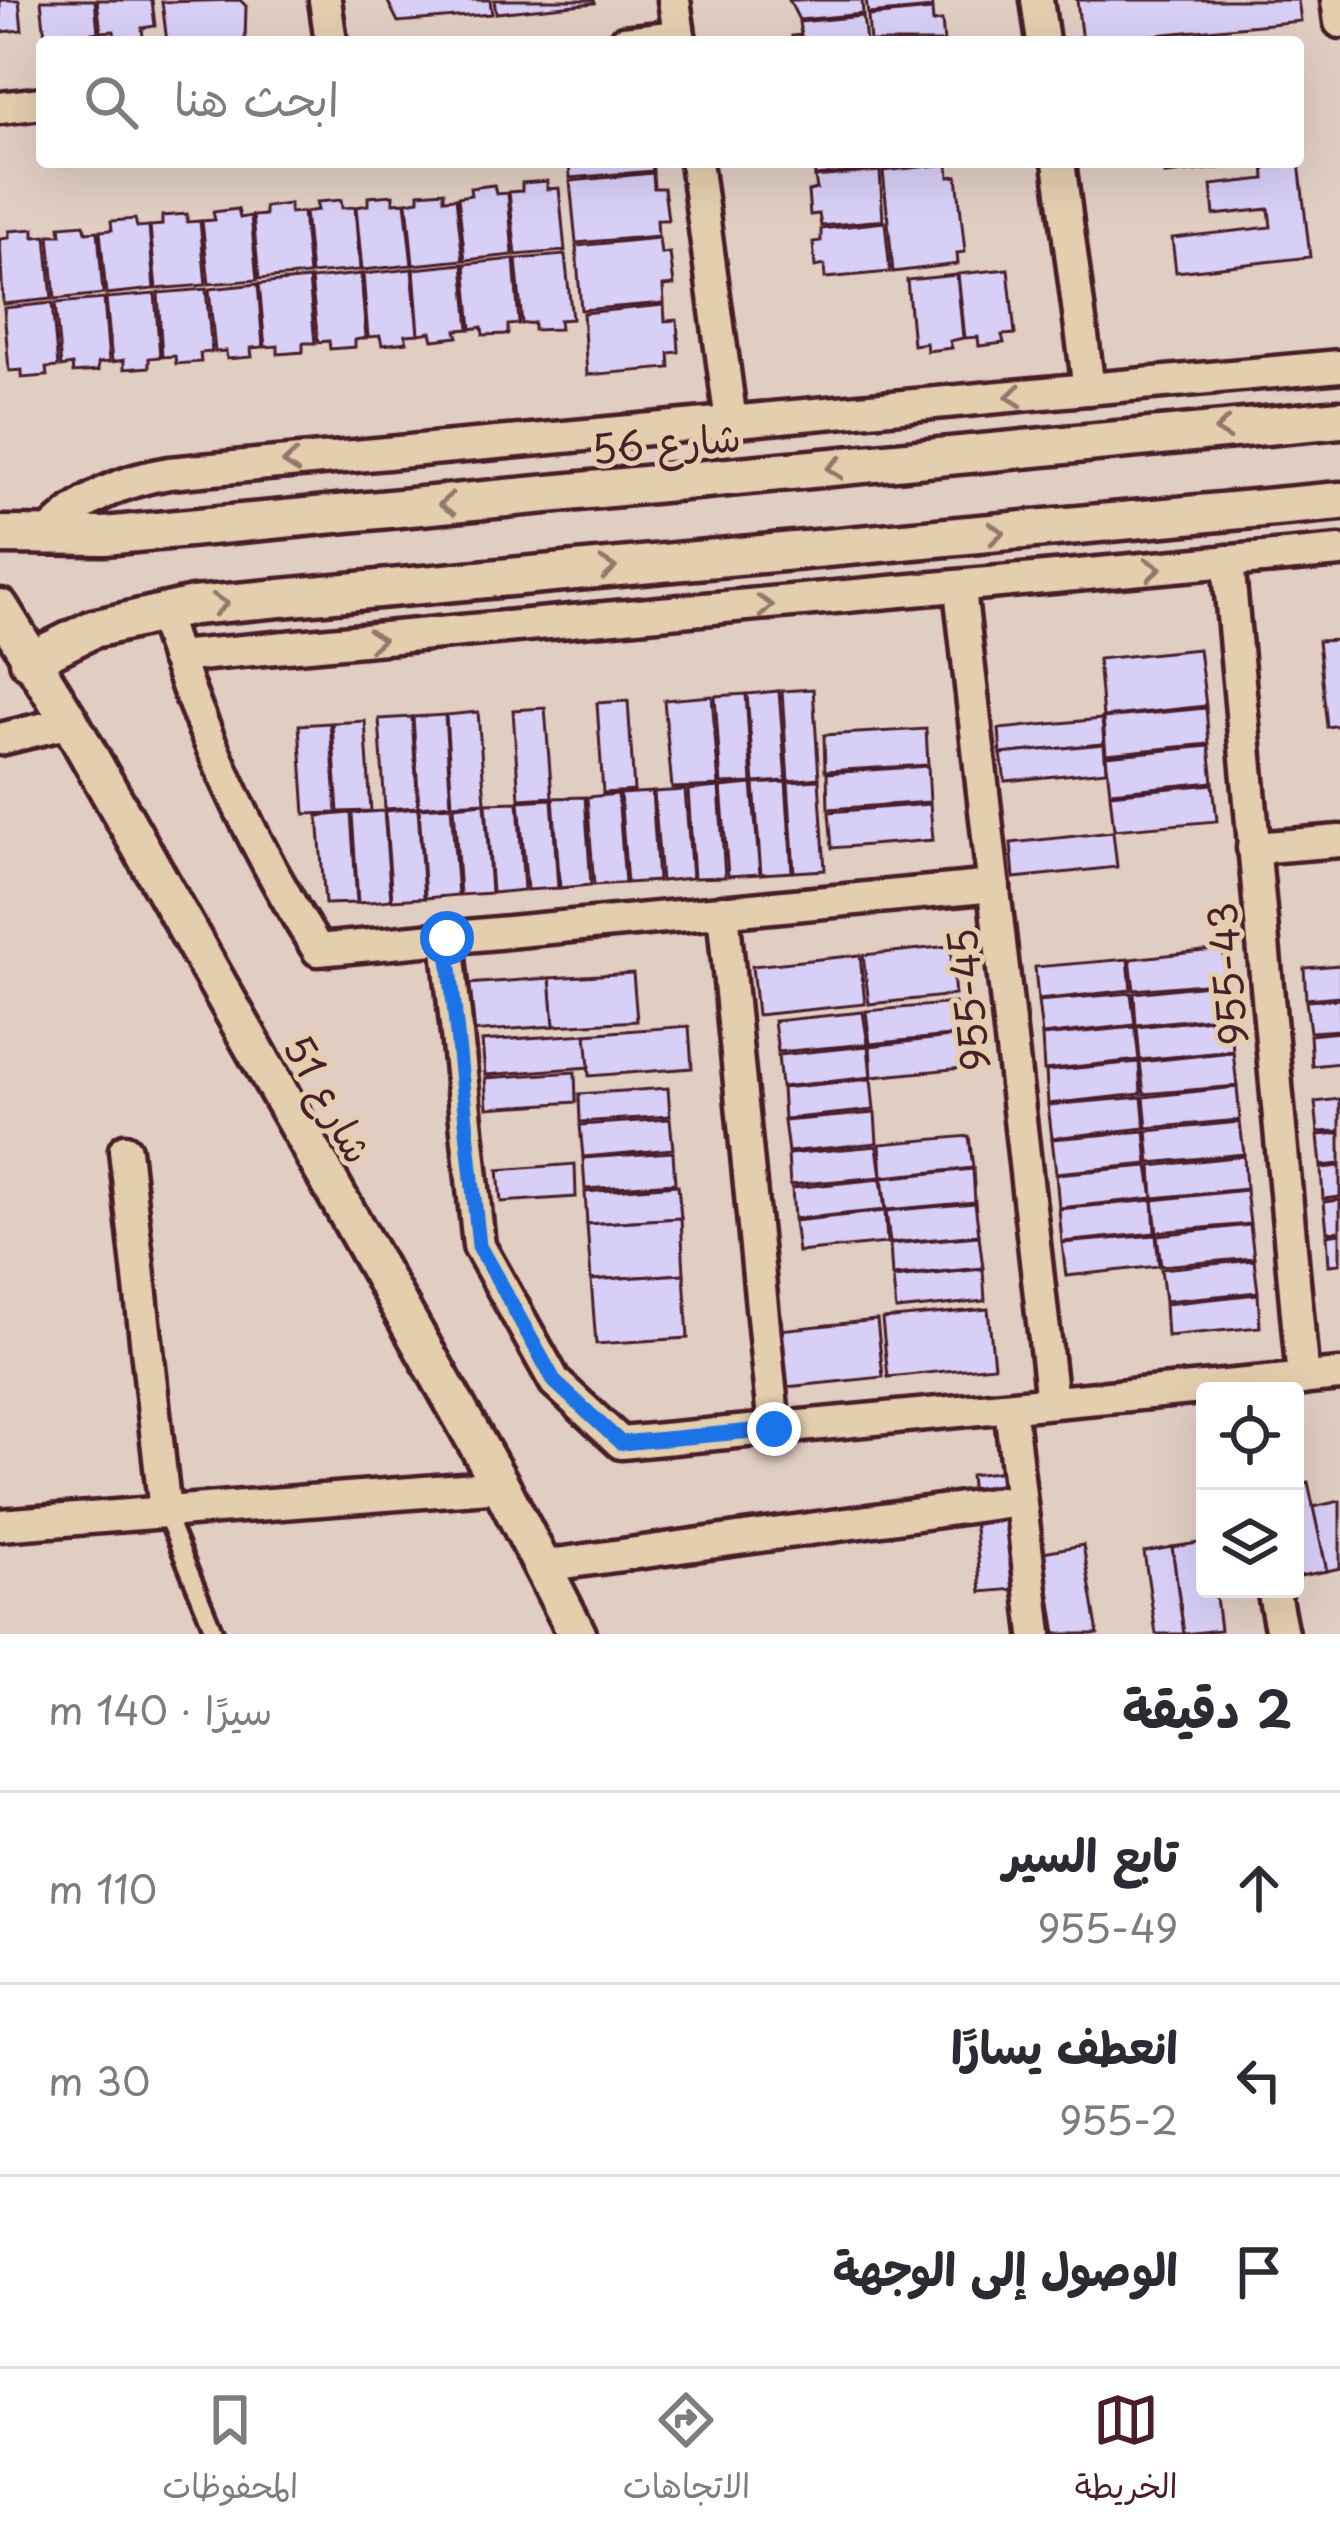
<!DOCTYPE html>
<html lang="ar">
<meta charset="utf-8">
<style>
:root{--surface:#fff;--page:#f2f2f3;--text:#2b2b33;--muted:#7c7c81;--line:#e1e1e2;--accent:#4a1f2b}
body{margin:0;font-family:"Playpen Sans","Playpen Sans Arabic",sans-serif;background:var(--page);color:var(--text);direction:rtl}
.controls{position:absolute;right:36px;bottom:36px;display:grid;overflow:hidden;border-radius:12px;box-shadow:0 12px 48px #0002}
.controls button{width:108px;height:108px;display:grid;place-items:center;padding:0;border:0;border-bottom:3px solid var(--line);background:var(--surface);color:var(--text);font:60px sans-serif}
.stop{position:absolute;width:36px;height:36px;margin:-27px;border:9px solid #1a73e8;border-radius:50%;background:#fff}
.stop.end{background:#1a73e8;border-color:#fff;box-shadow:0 3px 12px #0008}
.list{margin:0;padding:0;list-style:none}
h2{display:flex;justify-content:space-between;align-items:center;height:156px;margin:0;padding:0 48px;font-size:51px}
h2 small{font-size:39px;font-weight:400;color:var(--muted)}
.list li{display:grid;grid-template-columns:78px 1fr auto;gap:36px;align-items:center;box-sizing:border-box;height:192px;padding:0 48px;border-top:3px solid var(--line)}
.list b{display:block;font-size:45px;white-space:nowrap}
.list p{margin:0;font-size:39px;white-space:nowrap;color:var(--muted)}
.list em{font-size:39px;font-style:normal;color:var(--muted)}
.icon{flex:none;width:66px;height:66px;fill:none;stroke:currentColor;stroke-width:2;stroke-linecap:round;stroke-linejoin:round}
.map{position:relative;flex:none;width:1340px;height:1634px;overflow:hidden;direction:ltr}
.search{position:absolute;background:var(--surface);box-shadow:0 12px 48px #0002;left:36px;right:36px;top:36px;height:132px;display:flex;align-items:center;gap:30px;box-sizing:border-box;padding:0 42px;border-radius:12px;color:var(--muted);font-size:45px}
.sheet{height:732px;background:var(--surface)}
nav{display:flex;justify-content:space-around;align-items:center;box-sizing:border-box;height:168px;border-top:3px solid var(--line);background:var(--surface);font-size:33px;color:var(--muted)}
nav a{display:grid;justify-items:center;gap:6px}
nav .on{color:var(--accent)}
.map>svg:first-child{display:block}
.building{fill:#d8cff7;stroke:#4a1f2b;stroke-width:3}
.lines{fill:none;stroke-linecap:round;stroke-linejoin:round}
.service-casing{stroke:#4a1f2b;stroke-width:24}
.minor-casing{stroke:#4a1f2b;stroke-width:39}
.tertiary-casing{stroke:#4a1f2b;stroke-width:45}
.service{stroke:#e3cead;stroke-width:15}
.minor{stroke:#e3cead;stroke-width:30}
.tertiary{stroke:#e3cead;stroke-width:36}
.oneway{stroke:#96766c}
.route{stroke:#1a73e8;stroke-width:15}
.labels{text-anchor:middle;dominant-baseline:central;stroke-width:10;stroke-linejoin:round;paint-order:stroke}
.street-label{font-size:39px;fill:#4a1f2b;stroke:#e3cead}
</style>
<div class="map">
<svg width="1340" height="1634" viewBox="0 0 1340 1634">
<rect width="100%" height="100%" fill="#e0cec3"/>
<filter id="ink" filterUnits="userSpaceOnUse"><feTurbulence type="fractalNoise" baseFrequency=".00833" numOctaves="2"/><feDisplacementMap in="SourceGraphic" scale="24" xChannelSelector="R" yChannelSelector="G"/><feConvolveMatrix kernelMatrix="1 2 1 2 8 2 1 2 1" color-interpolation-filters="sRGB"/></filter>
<g filter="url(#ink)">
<g class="building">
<polygon points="0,0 19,0 22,30 0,32"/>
<polygon points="41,0 95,0 98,32 84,34 86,42 45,37"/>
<polygon points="97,0 152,0 155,26 142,28 143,37 115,40 114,31 101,32"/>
<polygon points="240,0 246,6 245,42 167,42 162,2"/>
<polygon points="387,0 490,0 492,14 398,22"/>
<polygon points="494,0 594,0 595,3 496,13"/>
<polygon points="789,0 862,0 863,14 799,20"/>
<polygon points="866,0 931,0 932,8 868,14"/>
<polygon points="1077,0 1298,0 1301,21 1082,42"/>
<polygon points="932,10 933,22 942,21 944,42 870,42 868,16"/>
<polygon points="863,16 866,42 792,42 792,36 801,35 799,22"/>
<polygon points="1298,154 1310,257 1176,272 1172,238 1271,227 1269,209 1214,215 1211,185 1265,179 1264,163 1165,174 1163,162 1298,162"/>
<polygon points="569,162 652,162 653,171 570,178"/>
<polygon points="805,162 878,162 879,169 815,176 814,163"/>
<polygon points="948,164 949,177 957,176 965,252 957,253 958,264 893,272 883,171"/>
<polygon points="880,171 883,220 821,226 819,214 810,215 808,191 817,189 815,177"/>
<polygon points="653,173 654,188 664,188 668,220 657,220 658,236 576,243 570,181"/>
<polygon points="547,181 547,189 559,188 565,251 516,255 509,192 522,191 522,183"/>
<polygon points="494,185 496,194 508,193 513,255 465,260 458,197 471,195 470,188"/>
<polygon points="444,191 444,199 456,198 463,260 413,265 407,202 419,200 419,193"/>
<polygon points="393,195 393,203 405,202 412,265 362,270 356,207 368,205 368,197"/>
<polygon points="341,200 342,208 355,207 360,270 311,274 305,212 318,210 316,202"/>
<polygon points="290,204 290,213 303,212 309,275 259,279 253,216 265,215 265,207"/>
<polygon points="238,209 240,218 251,216 257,280 209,284 202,221 215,220 213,212"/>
<polygon points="187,214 187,222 200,221 206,285 156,289 150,226 162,225 162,216"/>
<polygon points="135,219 137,227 149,226 154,289 106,294 100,231 112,230 111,221"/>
<polygon points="885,222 890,272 825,278 824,265 815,267 813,242 821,241 821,229"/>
<polygon points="84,224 86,232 98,231 103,294 55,299 49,235 61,235 60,226"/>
<polygon points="34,229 34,237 46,236 52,299 3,304 0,239 9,238 9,231"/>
<polygon points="659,238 661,254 670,253 674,285 663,286 664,303 581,310 576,246"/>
<polygon points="565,255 572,319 559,320 560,329 534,330 534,323 522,324 516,259"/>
<polygon points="514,259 519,324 508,325 508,334 483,335 482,327 471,329 465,264"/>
<polygon points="463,264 469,329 456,330 458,337 433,340 431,332 419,334 414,269"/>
<polygon points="412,269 418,334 405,335 407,342 382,345 380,336 368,337 363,274"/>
<polygon points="1008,269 1015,334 1002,335 1004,343 979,346 978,337 965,338 958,274"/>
<polygon points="361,274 366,338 355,340 355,347 330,349 329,341 318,342 311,279"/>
<polygon points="957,275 963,338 950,341 952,348 927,351 926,343 913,345 907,280"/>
<polygon points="309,279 315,343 303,343 303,352 278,354 278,346 265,347 259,284"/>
<polygon points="258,284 263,347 251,348 252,357 227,359 226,351 215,352 209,289"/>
<polygon points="206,289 212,352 200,353 201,362 176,364 175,356 162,357 158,293"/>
<polygon points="155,294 160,357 149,358 149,367 124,369 124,360 112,362 106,298"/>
<polygon points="104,299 109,362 98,363 98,371 73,373 72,365 61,367 55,303"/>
<polygon points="52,303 58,367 46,368 47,376 22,378 22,370 9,371 4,308"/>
<polygon points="664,305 665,321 677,320 679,352 669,353 670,368 587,375 583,313"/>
<polygon points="1340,640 1340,725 1327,727 1318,641"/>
<polygon points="1199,649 1206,706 1103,717 1098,659"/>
<polygon points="813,689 819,778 788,781 782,691"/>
<polygon points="779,691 786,781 754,783 747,694"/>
<polygon points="746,694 752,783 721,784 715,696"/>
<polygon points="712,696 719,786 672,788 664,700"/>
<polygon points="628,701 634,791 603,793 597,703"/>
<polygon points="545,708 552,797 519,799 513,710"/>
<polygon points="1206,708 1209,744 1106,754 1103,718"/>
<polygon points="478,712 485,802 452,804 446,715"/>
<polygon points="445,715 451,804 419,807 413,717"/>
<polygon points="412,717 418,807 385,809 379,719"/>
<polygon points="1102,719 1104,744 1001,754 999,729"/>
<polygon points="365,721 371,811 338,812 332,723"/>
<polygon points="330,723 337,813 305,814 299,725"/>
<polygon points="926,729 928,765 825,771 824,735"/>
<polygon points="1104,744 1106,771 1005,781 1001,754"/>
<polygon points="1209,746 1213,782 1110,792 1106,756"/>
<polygon points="928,766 930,802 828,809 827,773"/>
<polygon points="819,780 825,870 794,872 788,782"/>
<polygon points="786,782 792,872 761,874 754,784"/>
<polygon points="752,784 760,874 728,876 721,787"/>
<polygon points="1213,784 1217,821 1114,830 1110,794"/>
<polygon points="719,787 725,877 694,878 688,790"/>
<polygon points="685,790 692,878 661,881 654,792"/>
<polygon points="652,792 658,881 627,883 620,794"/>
<polygon points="618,794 625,883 594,885 587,797"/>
<polygon points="585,797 591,885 560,888 553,798"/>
<polygon points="552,799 558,888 527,890 519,801"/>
<polygon points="518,802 524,890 492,893 486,803"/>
<polygon points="485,803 491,893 460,895 454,806"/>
<polygon points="930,804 933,840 832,848 829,812"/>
<polygon points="451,806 458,895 425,898 419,808"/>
<polygon points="418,808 424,898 392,900 385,811"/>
<polygon points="384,811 391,900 358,903 352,813"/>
<polygon points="351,813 357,903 325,904 318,816"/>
<polygon points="1113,832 1117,867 1014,878 1011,843"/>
<polygon points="950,946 955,995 869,1004 863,955"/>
<polygon points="1223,949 1226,982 1134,990 1130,959"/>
<polygon points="860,955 865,1004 757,1015 752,966"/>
<polygon points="1128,959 1131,990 1038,1000 1035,967"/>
<polygon points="1340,965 1340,996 1306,999 1304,968"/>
<polygon points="633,973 637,1021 554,1026 550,978"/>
<polygon points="550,978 554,1026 469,1032 466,984"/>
<polygon points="1226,983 1229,1016 1136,1025 1134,993"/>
<polygon points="1131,993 1135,1025 1042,1035 1038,1001"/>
<polygon points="1340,999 1340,1030 1310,1032 1306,1001"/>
<polygon points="955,1003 959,1035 870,1044 866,1011"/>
<polygon points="863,1012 868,1044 778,1052 774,1021"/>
<polygon points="1230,1017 1233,1051 1140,1060 1137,1027"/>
<polygon points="689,1026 692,1068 589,1076 586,1034"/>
<polygon points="1135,1027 1139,1060 1044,1070 1042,1036"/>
<polygon points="1340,1032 1340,1063 1312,1066 1310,1035"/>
<polygon points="586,1034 589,1067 485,1075 482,1041"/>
<polygon points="959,1036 963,1068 872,1077 870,1046"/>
<polygon points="868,1046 871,1077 781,1087 778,1055"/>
<polygon points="1233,1052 1237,1086 1144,1094 1140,1062"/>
<polygon points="1139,1062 1141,1094 1048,1104 1046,1071"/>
<polygon points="575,1072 576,1102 487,1108 485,1078"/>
<polygon points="871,1079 874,1110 784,1119 782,1088"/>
<polygon points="1237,1087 1240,1120 1147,1128 1144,1097"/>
<polygon points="668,1088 670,1116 580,1122 579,1094"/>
<polygon points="1142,1097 1145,1128 1052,1138 1048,1105"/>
<polygon points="1340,1099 1340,1131 1318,1132 1315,1102"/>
<polygon points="875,1113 877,1143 788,1152 784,1121"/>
<polygon points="670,1119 673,1149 583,1157 580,1125"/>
<polygon points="1240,1122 1244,1154 1150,1163 1147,1131"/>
<polygon points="1145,1131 1148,1164 1056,1173 1052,1139"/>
<polygon points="1340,1133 1340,1164 1321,1166 1318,1135"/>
<polygon points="969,1136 973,1168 882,1177 880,1144"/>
<polygon points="877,1146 881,1177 790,1185 788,1154"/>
<polygon points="673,1152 675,1183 585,1189 583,1158"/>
<polygon points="1244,1156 1246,1189 1153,1198 1151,1166"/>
<polygon points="575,1164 576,1197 501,1202 498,1170"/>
<polygon points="1148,1166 1153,1198 1059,1208 1056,1174"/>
<polygon points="1340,1166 1340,1197 1323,1199 1321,1168"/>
<polygon points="973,1169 975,1202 886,1210 882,1178"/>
<polygon points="881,1179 885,1210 794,1219 792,1188"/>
<polygon points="678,1185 681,1218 587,1224 585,1192"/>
<polygon points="1246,1190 1250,1224 1157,1232 1153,1200"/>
<polygon points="1153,1200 1155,1233 1062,1242 1059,1209"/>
<polygon points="1340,1200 1340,1231 1327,1232 1324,1202"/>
<polygon points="975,1203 979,1235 890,1243 886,1211"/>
<polygon points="885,1211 887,1243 798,1252 794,1221"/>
<polygon points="681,1218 684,1274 591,1280 587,1224"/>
<polygon points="1250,1225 1254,1258 1161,1266 1157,1235"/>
<polygon points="1340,1233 1340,1264 1329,1265 1327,1235"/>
<polygon points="1156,1235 1159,1266 1066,1276 1062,1243"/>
<polygon points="979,1236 983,1268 892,1276 890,1244"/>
<polygon points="1254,1260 1258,1292 1165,1301 1161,1269"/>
<polygon points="983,1269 985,1301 896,1310 893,1278"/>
<polygon points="684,1274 688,1338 596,1344 591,1280"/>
<polygon points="1258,1294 1260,1327 1167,1336 1165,1304"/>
<polygon points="988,1309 994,1366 888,1377 882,1319"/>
<polygon points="877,1320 883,1377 786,1387 779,1330"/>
<polygon points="1006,1471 1017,1589 981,1592 970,1475"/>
<polygon points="1308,1482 1327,1571 1295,1577 1295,1485"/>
<polygon points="1340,1501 1340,1568 1327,1571 1313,1507"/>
<polygon points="1205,1542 1205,1589 1215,1589 1220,1630 1184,1634 1172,1547"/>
<polygon points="1083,1545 1098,1634 1056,1634 1043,1552"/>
<polygon points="1172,1547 1184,1634 1156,1634 1144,1552"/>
</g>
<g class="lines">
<g class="service-casing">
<polyline id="service" points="165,1512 215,1634"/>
</g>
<g class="minor-casing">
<g id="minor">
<polyline points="325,0 331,42"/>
<polyline points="674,0 680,42"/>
<polyline points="1037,0 1043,42"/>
<polyline points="1337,0 1340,22"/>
<polyline points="624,42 679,36"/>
<polyline points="0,108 42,103"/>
<polyline points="696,162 731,422"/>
<polyline points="1059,162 1089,389"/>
<path d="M47 535C82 499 120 481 169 473L1340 366"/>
<polyline points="1228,561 1303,1379"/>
<polyline points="960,589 1052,1402"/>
<path d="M161 611C198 727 253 847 318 950L994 886"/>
<polyline points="176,657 1340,551"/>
<polyline points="0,739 70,722"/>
<polyline points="1253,848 1340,841"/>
<polyline points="723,911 774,1429"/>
<polyline points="447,938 479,1246 555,1382 621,1443 1340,1375"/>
<polyline points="125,1150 165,1512"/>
<polyline points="1010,1407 1036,1634"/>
<polyline points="0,1525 501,1486"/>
<polyline points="542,1566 1020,1500"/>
<polyline points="1273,1589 1282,1634"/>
</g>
</g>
<g class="tertiary-casing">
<g id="tertiary">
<polyline points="0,535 104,536 1340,419"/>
<polyline points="0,608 70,722 501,1486 577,1634"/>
<polyline points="29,661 93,629 193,606 1340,501"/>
</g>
</g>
<use href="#service" class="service"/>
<use href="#minor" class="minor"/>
<use href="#tertiary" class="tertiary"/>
</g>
<defs><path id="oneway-chevron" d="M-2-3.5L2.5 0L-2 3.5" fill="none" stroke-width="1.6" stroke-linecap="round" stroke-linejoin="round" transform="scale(3)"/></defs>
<g class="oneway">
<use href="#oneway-chevron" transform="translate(1014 396) rotate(175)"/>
<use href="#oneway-chevron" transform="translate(1223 429) rotate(174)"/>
<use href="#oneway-chevron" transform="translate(291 462) rotate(175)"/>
<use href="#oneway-chevron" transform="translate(835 468) rotate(175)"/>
<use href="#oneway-chevron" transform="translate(447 504) rotate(175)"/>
<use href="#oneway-chevron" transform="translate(996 533) rotate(-5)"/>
<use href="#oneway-chevron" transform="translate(608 568) rotate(-5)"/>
<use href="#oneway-chevron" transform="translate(1153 569) rotate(-6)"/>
<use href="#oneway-chevron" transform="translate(220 604) rotate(-6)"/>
<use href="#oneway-chevron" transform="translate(765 606) rotate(-5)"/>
<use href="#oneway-chevron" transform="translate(376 640) rotate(-5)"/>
</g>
</g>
<g class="lines" filter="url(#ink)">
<polyline class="route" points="447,938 479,1246 555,1382 621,1443 774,1429"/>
</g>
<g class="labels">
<g class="street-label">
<text transform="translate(666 441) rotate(-5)">شارع 56</text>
<text transform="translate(1226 974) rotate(-95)">955-43</text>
<text transform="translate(967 1000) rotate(-96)">955-45</text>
<text transform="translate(330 1098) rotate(61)">شارع 51</text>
</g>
</g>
</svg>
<div class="controls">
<button><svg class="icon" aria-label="locate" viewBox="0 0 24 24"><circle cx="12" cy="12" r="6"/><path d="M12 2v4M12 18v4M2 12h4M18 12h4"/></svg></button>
<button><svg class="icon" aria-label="layers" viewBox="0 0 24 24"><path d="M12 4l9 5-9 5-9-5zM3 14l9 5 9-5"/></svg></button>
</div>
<div class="stop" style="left:447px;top:938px"></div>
<div class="stop end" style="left:774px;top:1429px"></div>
<div class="search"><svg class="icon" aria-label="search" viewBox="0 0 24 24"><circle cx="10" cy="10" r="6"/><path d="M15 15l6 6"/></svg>ابحث هنا</div>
</div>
<section class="sheet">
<h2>2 دقيقة<small>سيرًا · 140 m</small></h2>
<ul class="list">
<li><svg class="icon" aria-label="ahead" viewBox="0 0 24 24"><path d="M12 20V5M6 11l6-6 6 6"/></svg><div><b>تابع السير</b><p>955-49</p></div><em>110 m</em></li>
<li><svg class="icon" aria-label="left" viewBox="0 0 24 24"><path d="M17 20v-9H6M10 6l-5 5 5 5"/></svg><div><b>انعطف يسارًا</b><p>955-2</p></div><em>30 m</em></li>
<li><svg class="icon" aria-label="arrive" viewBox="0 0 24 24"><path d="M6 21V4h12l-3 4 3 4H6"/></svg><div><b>الوصول إلى الوجهة</b></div></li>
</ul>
</section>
<nav>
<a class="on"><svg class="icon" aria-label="map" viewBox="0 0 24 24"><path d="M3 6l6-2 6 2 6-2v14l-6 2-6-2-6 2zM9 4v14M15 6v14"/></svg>الخريطة</a>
<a><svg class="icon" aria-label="directions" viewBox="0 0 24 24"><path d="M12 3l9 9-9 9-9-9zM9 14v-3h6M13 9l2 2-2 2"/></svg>الاتجاهات</a>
<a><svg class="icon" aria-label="saved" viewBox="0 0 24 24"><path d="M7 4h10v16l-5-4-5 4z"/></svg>المحفوظات</a>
</nav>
